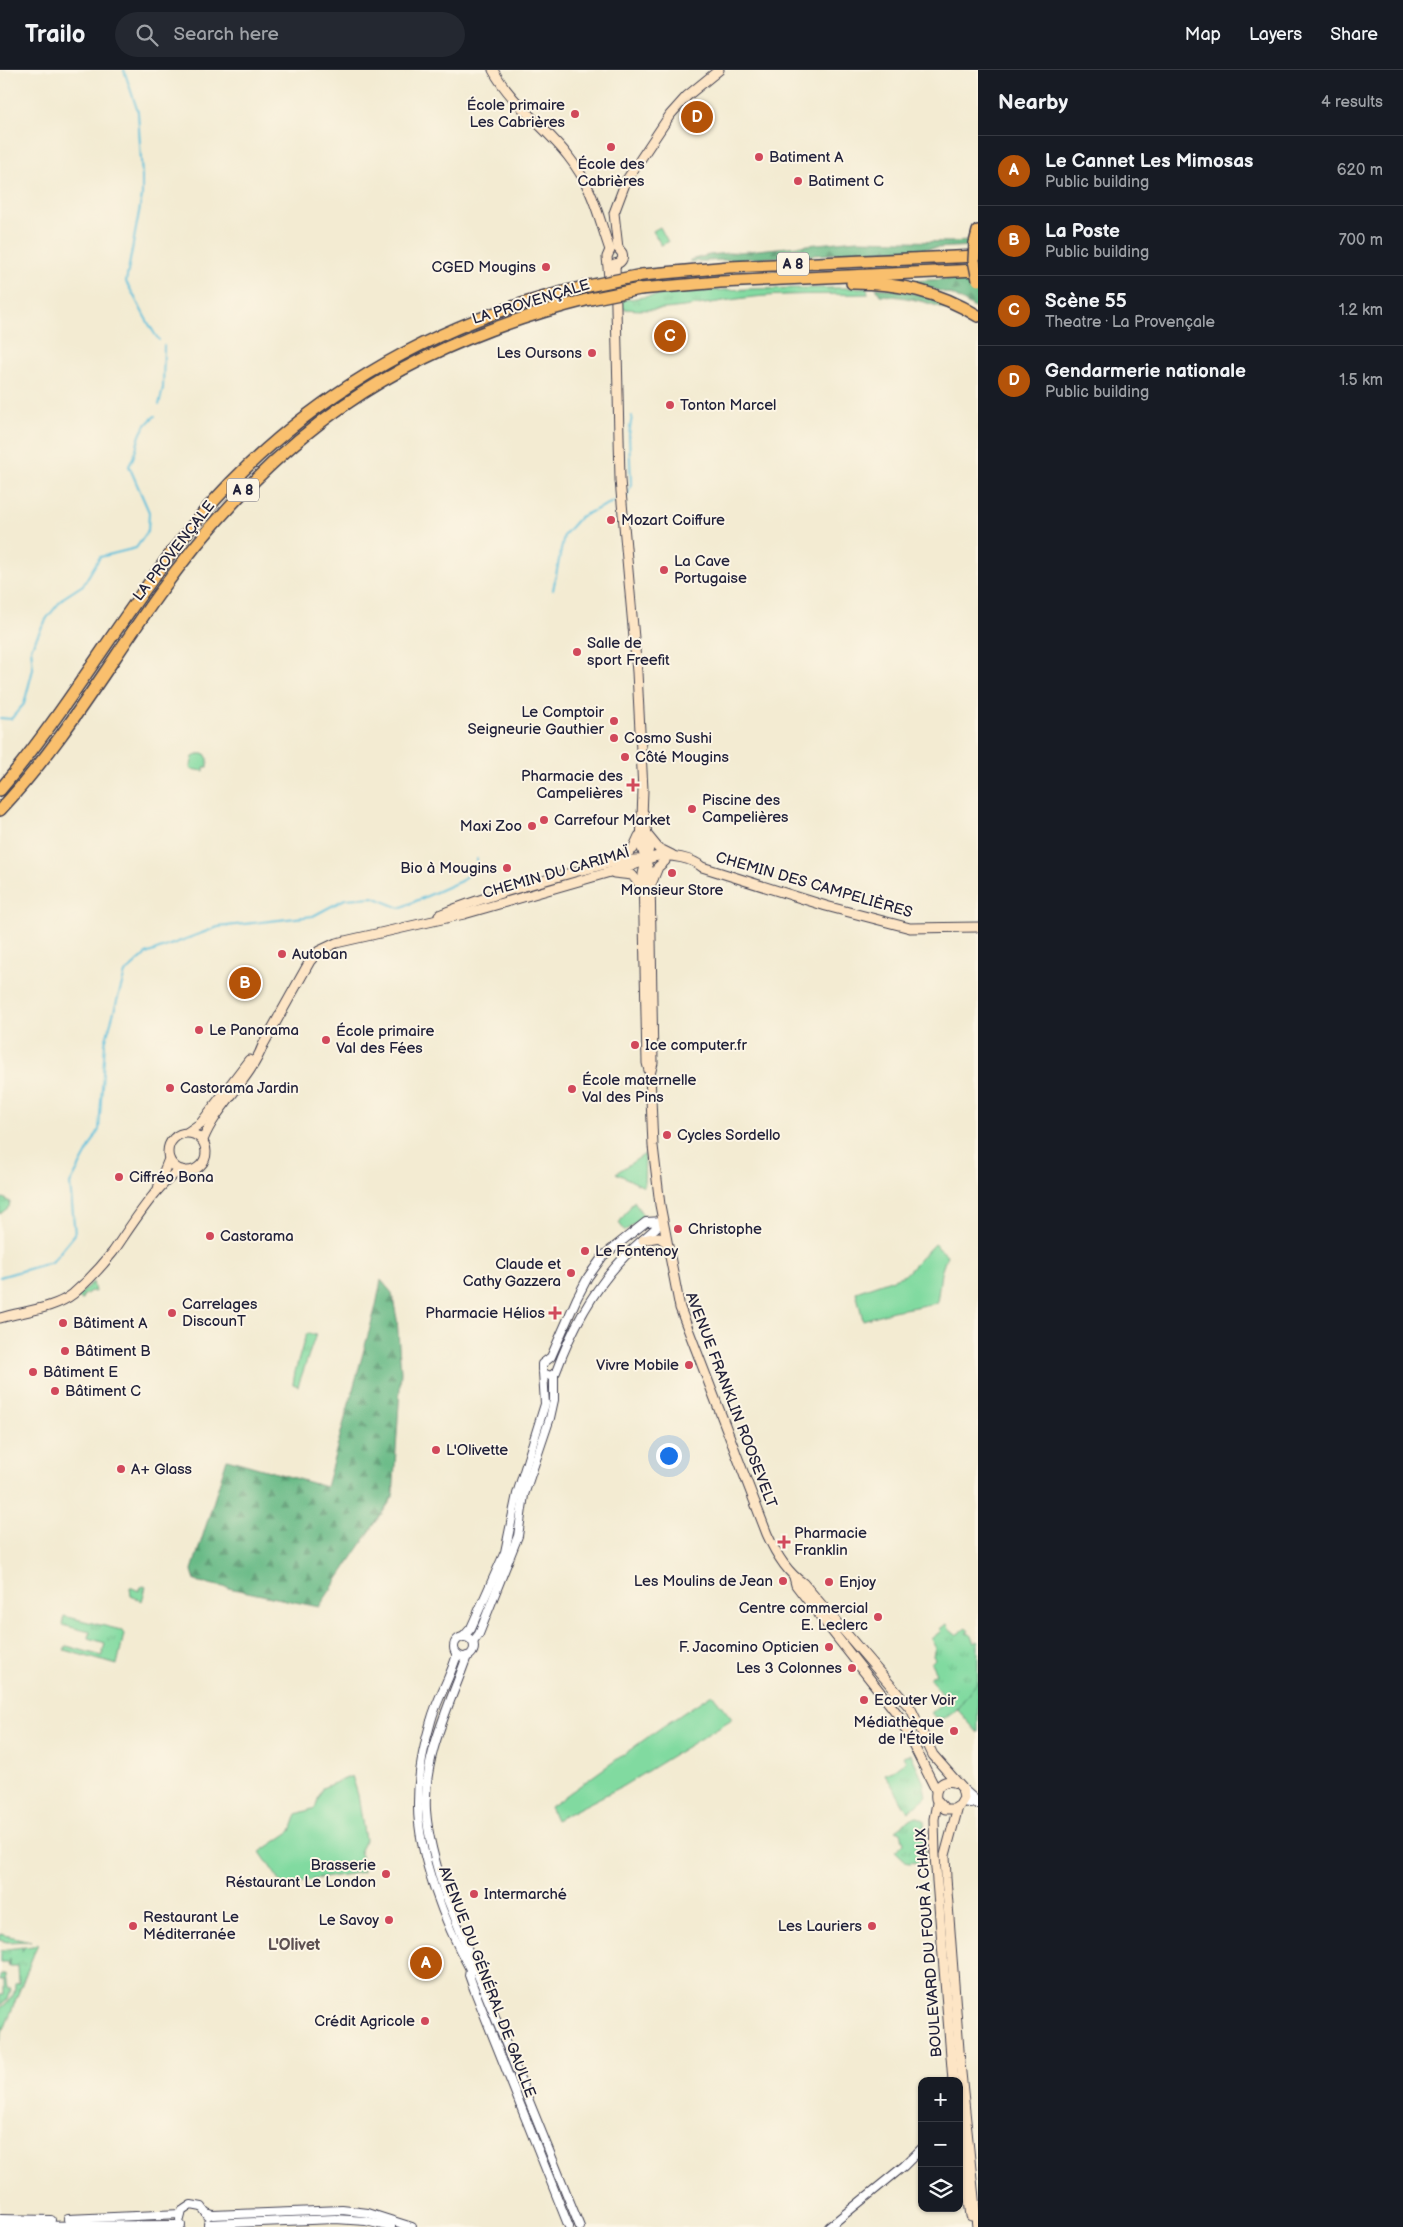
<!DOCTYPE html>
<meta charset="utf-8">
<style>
:root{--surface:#171b24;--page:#242831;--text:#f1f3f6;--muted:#9ea1a6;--line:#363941;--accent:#b45309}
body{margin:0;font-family:"Balsamiq Sans",sans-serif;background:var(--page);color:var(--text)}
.controls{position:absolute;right:15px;bottom:15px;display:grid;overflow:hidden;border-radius:10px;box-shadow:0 1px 4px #0004}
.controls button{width:45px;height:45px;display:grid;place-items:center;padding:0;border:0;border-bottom:1px solid var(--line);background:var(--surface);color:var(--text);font:25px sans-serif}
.you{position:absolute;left:668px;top:1385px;width:18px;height:18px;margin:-12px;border:4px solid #fff;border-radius:50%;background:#1a73e8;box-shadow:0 0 0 8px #1a73e833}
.badge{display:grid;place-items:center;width:32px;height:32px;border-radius:50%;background:var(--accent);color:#fff;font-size:16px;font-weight:700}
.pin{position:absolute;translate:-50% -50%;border:2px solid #fff;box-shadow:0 1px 5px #0006}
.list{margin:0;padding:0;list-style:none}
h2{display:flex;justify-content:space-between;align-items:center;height:65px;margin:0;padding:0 20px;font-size:21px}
h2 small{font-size:16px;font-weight:400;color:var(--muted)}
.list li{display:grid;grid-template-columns:32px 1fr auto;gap:15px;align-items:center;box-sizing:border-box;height:70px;padding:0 20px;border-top:1px solid var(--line)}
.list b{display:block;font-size:19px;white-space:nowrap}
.list p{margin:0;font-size:16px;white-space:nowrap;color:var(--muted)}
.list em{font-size:16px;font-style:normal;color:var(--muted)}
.icon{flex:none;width:28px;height:28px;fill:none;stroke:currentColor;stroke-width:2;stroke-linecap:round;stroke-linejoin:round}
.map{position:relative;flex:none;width:978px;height:2157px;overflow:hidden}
header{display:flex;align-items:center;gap:30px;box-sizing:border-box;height:70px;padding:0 25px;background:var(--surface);border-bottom:1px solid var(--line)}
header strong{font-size:24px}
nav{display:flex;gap:28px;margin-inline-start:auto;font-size:18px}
.search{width:350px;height:45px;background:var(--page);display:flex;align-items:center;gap:12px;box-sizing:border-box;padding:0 18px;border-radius:28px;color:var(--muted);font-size:19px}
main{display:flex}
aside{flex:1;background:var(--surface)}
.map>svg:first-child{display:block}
.grass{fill:url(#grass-tufts);stroke:#527e6e}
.forest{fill:url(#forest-firs);stroke:#456e60}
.park{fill:#81daa0;stroke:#527e6e}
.garden{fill:url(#garden-dots);stroke:#527e6e}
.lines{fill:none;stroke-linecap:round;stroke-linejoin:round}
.stream{stroke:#5dbfdc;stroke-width:2}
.tertiary-casing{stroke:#414052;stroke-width:10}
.secondary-casing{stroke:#414052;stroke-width:11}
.motorway-casing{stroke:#414052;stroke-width:14}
.tertiary{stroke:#fff;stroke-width:8}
.secondary{stroke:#fde5c5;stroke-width:9}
.motorway{stroke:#f9bf6d;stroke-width:11}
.motorway-bridge-casing{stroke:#414052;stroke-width:14;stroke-linecap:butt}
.motorway-bridge{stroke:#f9bf6d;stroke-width:11}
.poi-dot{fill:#d1495b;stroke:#fcf5e5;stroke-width:2}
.labels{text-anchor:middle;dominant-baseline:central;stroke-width:4;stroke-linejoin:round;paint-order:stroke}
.shield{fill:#fcf5e5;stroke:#63616e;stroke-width:1}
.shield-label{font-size:14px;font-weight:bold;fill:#22223b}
.poi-label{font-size:15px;fill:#22223b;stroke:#fcf5e5;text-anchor:start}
.street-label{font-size:15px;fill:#22223b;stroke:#fcf5e5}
.neighbourhood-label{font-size:16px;font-weight:bold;fill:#5d5052;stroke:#fcf5e5}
</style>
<header>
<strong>Trailo</strong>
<div class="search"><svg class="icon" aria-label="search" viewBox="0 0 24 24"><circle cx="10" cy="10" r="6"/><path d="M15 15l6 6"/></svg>Search here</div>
<nav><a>Map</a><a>Layers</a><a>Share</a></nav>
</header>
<main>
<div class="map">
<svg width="978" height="2157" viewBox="0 0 978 2157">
<defs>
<pattern id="grass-tufts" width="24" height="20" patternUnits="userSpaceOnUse" patternTransform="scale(1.25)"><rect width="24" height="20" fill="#81daa0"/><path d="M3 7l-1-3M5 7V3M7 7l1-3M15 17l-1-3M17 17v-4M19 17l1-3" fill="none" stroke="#6fbb8b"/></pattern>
<pattern id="forest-firs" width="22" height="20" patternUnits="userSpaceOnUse" patternTransform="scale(1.25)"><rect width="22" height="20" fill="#68ba86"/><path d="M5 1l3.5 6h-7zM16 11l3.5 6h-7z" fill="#55976f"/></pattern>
<pattern id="garden-dots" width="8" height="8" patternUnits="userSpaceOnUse" patternTransform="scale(1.25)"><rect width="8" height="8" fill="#81daa0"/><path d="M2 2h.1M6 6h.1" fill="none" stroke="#6fbb8b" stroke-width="1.8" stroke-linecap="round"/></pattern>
</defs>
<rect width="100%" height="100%" fill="#fcf5e5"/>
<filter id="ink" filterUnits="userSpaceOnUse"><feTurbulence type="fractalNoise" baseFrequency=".02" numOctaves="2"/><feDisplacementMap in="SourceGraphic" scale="10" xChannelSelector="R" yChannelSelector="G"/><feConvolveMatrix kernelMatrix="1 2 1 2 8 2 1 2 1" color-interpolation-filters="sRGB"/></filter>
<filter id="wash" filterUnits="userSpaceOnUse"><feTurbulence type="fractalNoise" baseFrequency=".0096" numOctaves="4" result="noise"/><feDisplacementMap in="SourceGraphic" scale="20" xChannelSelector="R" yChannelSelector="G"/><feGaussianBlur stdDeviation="1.12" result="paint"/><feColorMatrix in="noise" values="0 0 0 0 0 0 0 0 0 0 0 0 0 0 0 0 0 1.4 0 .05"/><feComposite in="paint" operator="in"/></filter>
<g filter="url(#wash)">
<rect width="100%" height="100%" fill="#f3ebd2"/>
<g class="grass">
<path d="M867 218 868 224C828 225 785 223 745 228 705 233 664 243 623 239L619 236 617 231C700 217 783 218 867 218Z"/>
<polygon points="4,1128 10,1132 9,1137 0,1144 0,1129"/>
<polygon points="306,1264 316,1264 298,1316 293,1314 295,1302"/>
<polygon points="144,1516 146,1517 142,1531 131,1526 130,1517 139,1521 141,1517"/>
<polygon points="64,1546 121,1560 124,1564 117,1595 64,1580 67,1576 102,1586 105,1573 89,1568 90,1562 62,1555"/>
<path d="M947 1554 951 1561 956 1565 966 1558 969 1561 966 1563 970 1564 974 1573 977 1571 978 1573C978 1585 978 1598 978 1609 977 1615 971 1621 967 1626 959 1637 945 1658 931 1643L943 1633 942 1630 945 1627 929 1608 936 1603 931 1593 935 1589 933 1586 935 1577 931 1569 941 1561 939 1559Z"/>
<polygon points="911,1684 923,1710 926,1727 908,1742 885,1704 893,1701 906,1691 903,1687"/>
<polygon points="918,1747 924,1750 925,1784 919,1792 908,1793 895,1781 904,1773 901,1762 896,1760 912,1748"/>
<polygon points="0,1864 31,1871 7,1872 0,1870"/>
<path d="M38 1873 0 1970V1937C11 1933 15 1925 15 1914L19 1913 18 1896H10V1888L9 1896 8 1892H0V1880L23 1877 22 1881 24 1877 33 1876Z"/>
<polygon points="0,1905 5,1905 7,1919 11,1919 8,1930 0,1935 0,1925 4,1925 4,1910 0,1910"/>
</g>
<g class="forest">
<polygon points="857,170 950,172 972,171 971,176 690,192 690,190 709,185"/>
<polygon points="973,208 978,222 978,240 953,225 908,211"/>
<path d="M876 218C916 219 944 233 978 250V256C950 237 914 227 880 225Z"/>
<polygon points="381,1210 392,1223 397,1249 401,1302 393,1427 319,1537 195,1511 192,1500 227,1389 326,1417 376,1236"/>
</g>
<g class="park">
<polygon points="660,157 668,172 661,175 653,161"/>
<polygon points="199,684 205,684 208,689 208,697 204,697 204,701 190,699 193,687"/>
<polygon points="645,1084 644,1117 616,1103"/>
<polygon points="634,1131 644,1147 625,1161 619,1153"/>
<polygon points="934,1174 947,1185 941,1203 937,1233 893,1241 863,1250 856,1222 905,1205"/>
<polygon points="978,1611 978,1663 957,1639"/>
<polygon points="712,1624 732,1649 623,1716 556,1750 550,1737 662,1657"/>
<polygon points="352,1706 358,1725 365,1770 360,1780 363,1802 310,1810 284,1817 260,1782 291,1761 297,1744 315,1738 322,1718"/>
</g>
<polygon class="garden" points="93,1212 95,1222 91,1221 83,1226 82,1230 77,1227"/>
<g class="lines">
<g class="stream">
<path d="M124 0 138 42 142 107V126L126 212C138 231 146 253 159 270"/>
<polyline points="159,335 163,318 164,276"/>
<polyline points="627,426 631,415 629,365 632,346"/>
<polyline points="553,520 564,465 580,447 615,431"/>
<path d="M0 648 11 649 24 634 33 599 31 578 47 548 63 528 83 515 100 487 136 478 148 461 149 442 129 396C142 374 133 364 155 346"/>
<polyline points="0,1207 52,1192 75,1164 70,1114 99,1060 105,973 125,903 146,884 218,857 313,846 345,829 373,827 400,838 461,811 477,796 477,789"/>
</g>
</g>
</g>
<g filter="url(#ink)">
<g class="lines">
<g class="tertiary-casing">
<g id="tertiary">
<path d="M663 1151C651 1163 638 1173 626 1185 593 1219 572 1258 556 1302L551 1306 545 1304 542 1300V1294L551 1287 577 1228 588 1207 603 1186 646 1152Z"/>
<polyline points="464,1566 471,1558 505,1482 517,1424 545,1334 543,1302"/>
<circle cx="464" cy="1577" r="10"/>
<polyline points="473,1572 479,1564 518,1466 524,1425 550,1348 554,1330 554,1304"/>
<path d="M457 1584C451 1607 437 1628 431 1651 423 1678 418 1705 418 1733 417 1783 446 1856 470 1899L469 1905 474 1919 569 2157"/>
<path d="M467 1586C450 1635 423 1686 426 1740 428 1768 436 1794 444 1821L580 2157"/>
<polyline points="962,1718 978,1732"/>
<polyline points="962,1732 978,1734"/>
<polyline points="207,2143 213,2145 342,2140 368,2143 412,2157"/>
<polyline points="0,2149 51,2150"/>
<polyline points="68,2149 181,2144"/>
<polyline points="180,2149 182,2141 191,2135 202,2137 208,2146"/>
<polyline points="208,2154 335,2149 366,2151 391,2157"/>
<polyline points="0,2156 181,2155"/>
<polyline points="829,2157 904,2096 922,2078"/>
</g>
</g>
<g class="secondary-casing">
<g id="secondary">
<path d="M493 0C512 35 545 56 568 86 594 119 597 143 610 180"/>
<polyline points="618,178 614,143 626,111 670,45 687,26 719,0"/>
<polyline points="615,194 620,410 637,602 643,720 641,775 650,804 653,993 650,1004"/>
<path d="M615 194C621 193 624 189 622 183L618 178"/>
<polyline points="609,208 607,187 610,180"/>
<path d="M644 744 649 778 643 804 647 993 650 1004 653 1076 660 1135 680 1238 767 1464C775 1482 786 1502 803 1513L911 1639 933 1685 962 1718 964 1728 960 1735 954 1739H945L936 1729C934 1716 944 1708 957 1713"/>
<polyline points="649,767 658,778 672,785"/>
<polyline points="618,789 633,779 639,766"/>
<polyline points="614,803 632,805 642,817"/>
<polyline points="652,812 658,797 665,791"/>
<path d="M439 845C483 827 531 814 578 801 600 796 622 788 645 790"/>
<polyline points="188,1062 201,1053 249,990"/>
<circle cx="187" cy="1082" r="19"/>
<path d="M203 1070C217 1035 250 1010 263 975L310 891 319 881 336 873 464 844 631 796C640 793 649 787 659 786 672 785 692 788 702 797L826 836 910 858 978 857"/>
<polyline points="158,1119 160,1111 169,1089"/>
<polyline points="643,1170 659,1167 666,1172"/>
<path d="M0 1248C23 1241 54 1239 73 1224 87 1212 101 1197 113 1182 127 1162 161 1107 182 1100"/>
<polyline points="794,1507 796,1515 806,1528 899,1646 936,1720"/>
<polyline points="937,1733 934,1749 935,1786 953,2011"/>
<polyline points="958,1737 945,1785 946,1808 960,1993 977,2157"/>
<polyline points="959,2057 971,2146"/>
</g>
</g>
<g class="motorway-casing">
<g id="motorway">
<polyline points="975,173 978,161"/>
<polyline points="642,205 729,197 978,186"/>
<path d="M852 213C898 213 938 221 978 246"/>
<polyline points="640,219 720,212 978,200"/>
<path d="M0 720C69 638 122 544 189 460 291 334 431 251 588 216"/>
<path d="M0 740C61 675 106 598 158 525 274 364 396 277 590 229"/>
</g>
</g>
<use href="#tertiary" class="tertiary"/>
<use href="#secondary" class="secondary"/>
<use href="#motorway" class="motorway"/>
<g class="motorway-bridge-casing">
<g id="motorway-bridge">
<polyline points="975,173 974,190 978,210"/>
<polyline points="588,216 642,205"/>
<polyline points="590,229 640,219"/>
</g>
</g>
<use href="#motorway-bridge" class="motorway-bridge"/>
</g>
</g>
<g class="poi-dot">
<circle cx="575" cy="44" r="5"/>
<circle cx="611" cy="77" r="5"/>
<circle cx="759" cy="87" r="5"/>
<circle cx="798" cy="111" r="5"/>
<circle cx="546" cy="197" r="5"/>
<circle cx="592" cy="283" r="5"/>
<circle cx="670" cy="335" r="5"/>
<circle cx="611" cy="450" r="5"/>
<circle cx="664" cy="500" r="5"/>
<circle cx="577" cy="582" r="5"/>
<circle cx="614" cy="651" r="5"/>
<circle cx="614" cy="668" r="5"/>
<circle cx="625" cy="687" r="5"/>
<path d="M630.5 707.5h5v5h5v5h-5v5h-5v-5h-5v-5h5z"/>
<circle cx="692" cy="739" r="5"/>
<circle cx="544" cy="750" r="5"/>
<circle cx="532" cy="756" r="5"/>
<circle cx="507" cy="798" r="5"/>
<circle cx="672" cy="803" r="5"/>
<circle cx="282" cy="884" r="5"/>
<circle cx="199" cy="960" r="5"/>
<circle cx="326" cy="970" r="5"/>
<circle cx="635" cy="975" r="5"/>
<circle cx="170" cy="1018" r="5"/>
<circle cx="572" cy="1019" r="5"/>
<circle cx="667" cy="1065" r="5"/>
<circle cx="119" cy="1107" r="5"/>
<circle cx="678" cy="1159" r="5"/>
<circle cx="210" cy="1166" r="5"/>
<circle cx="585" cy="1181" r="5"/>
<circle cx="571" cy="1203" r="5"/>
<circle cx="172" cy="1243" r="5"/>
<path d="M552.5 1235.5h5v5h5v5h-5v5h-5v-5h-5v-5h5z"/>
<circle cx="63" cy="1253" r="5"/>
<circle cx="65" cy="1281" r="5"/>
<circle cx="689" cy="1295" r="5"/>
<circle cx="33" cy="1302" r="5"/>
<circle cx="55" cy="1321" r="5"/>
<circle cx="436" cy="1380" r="5"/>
<circle cx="121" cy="1399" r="5"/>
<path d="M781.5 1464.5h5v5h5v5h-5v5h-5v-5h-5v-5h5z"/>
<circle cx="783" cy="1511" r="5"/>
<circle cx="829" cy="1512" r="5"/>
<circle cx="878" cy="1547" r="5"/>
<circle cx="829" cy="1577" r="5"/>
<circle cx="852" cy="1598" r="5"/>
<circle cx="864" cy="1630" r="5"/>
<circle cx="954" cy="1661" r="5"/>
<circle cx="386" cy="1804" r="5"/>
<circle cx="474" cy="1824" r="5"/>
<circle cx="389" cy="1850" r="5"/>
<circle cx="133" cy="1856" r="5"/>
<circle cx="872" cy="1856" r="5"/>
<circle cx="425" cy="1951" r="5"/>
</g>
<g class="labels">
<g class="shield">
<rect x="777" y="182.5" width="32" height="23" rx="4"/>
<rect x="227" y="408.5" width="32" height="23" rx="4"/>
</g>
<g class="shield-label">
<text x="793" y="194">A 8</text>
<text x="243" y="420">A 8</text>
</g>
<g class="poi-label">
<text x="565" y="35" text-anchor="end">École primaire<tspan x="565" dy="17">Les Cabrières</tspan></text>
<text x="769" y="87">Batiment A</text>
<text x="611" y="94" text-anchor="middle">École des<tspan x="611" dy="17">Cabrières</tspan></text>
<text x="808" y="111">Batiment C</text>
<text x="536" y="197" text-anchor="end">CGED Mougins</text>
<text x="582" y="283" text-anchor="end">Les Oursons</text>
<text x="680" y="335">Tonton Marcel</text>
<text x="621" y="450">Mozart Coiffure</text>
<text x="674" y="491">La Cave<tspan x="674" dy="17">Portugaise</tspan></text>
<text x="587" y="573">Salle de<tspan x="587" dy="17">sport Freefit</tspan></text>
<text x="604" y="642" text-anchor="end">Le Comptoir<tspan x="604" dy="17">Seigneurie Gauthier</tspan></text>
<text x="624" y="668">Cosmo Sushi</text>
<text x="635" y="687">Côté Mougins</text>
<text x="623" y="706" text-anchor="end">Pharmacie des<tspan x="623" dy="17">Campelières</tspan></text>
<text x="702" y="730">Piscine des<tspan x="702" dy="17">Campelières</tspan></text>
<text x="554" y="750">Carrefour Market</text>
<text x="522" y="756" text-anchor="end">Maxi Zoo</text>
<text x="497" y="798" text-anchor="end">Bio à Mougins</text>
<text x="672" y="820" text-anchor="middle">Monsieur Store</text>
<text x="292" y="884">Autoban</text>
<text x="209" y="960">Le Panorama</text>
<text x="336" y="961">École primaire<tspan x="336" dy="17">Val des Fées</tspan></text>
<text x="645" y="975">Ice computer.fr</text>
<text x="582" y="1010">École maternelle<tspan x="582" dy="17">Val des Pins</tspan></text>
<text x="180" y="1018">Castorama Jardin</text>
<text x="677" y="1065">Cycles Sordello</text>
<text x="129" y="1107">Ciffréo Bona</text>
<text x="688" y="1159">Christophe</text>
<text x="220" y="1166">Castorama</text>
<text x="595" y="1181">Le Fontenoy</text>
<text x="561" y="1194" text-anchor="end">Claude et<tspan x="561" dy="17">Cathy Gazzera</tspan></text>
<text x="182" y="1234">Carrelages<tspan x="182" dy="17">DiscounT</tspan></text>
<text x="545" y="1243" text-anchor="end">Pharmacie Hélios</text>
<text x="73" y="1253">Bâtiment A</text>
<text x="75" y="1281">Bâtiment B</text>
<text x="679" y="1295" text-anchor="end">Vivre Mobile</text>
<text x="43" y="1302">Bâtiment E</text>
<text x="65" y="1321">Bâtiment C</text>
<text x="446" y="1380">L'Olivette</text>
<text x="131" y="1399">A+ Glass</text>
<text x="794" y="1463">Pharmacie<tspan x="794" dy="17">Franklin</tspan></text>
<text x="773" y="1511" text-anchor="end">Les Moulins de Jean</text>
<text x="839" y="1512">Enjoy</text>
<text x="868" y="1538" text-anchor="end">Centre commercial<tspan x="868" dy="17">E. Leclerc</tspan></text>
<text x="819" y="1577" text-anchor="end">F. Jacomino Opticien</text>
<text x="842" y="1598" text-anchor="end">Les 3 Colonnes</text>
<text x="874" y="1630">Ecouter Voir</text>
<text x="944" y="1652" text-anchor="end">Médiathèque<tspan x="944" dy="17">de l'Étoile</tspan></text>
<text x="376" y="1795" text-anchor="end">Brasserie<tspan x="376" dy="17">Réstaurant Le London</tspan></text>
<text x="484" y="1824">Intermarché</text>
<text x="143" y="1847">Restaurant Le<tspan x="143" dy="17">Méditerranée</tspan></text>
<text x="379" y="1850" text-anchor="end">Le Savoy</text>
<text x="862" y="1856" text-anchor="end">Les Lauriers</text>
<text x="415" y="1951" text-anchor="end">Crédit Agricole</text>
</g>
<g class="street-label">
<text transform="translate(531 232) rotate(-17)">LA PROVENÇALE</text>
<text transform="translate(174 481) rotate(-52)">LA PROVENÇALE</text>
<text transform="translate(556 803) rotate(-16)">CHEMIN DU CARIMAÏ</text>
<text transform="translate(814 815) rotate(16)">CHEMIN DES CAMPELIÈRES</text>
<text transform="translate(731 1330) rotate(69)">AVENUE FRANKLIN ROOSEVELT</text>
<text transform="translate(929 1873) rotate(-94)">BOULEVARD DU FOUR À CHAUX</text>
<text transform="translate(487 1912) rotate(69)">AVENUE DU GÉNÉRAL DE GAULLE</text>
</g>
<g class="neighbourhood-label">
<text x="294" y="1875">L'Olivet</text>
</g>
</g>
</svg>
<div class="controls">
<button>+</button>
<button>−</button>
<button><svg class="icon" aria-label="layers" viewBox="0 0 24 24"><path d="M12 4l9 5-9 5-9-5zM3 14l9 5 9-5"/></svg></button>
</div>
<div class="you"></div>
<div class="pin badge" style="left:426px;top:1893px">A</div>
<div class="pin badge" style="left:245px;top:913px">B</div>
<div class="pin badge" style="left:670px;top:266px">C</div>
<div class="pin badge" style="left:697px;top:47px">D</div>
</div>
<aside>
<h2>Nearby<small>4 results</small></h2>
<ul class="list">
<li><span class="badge">A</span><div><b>Le Cannet Les Mimosas</b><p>Public building</p></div><em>620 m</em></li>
<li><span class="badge">B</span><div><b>La Poste</b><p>Public building</p></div><em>700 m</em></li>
<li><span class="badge">C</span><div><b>Scène 55</b><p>Theatre · La Provençale</p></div><em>1.2 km</em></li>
<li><span class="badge">D</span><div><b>Gendarmerie nationale</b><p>Public building</p></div><em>1.5 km</em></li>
</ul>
</aside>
</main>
